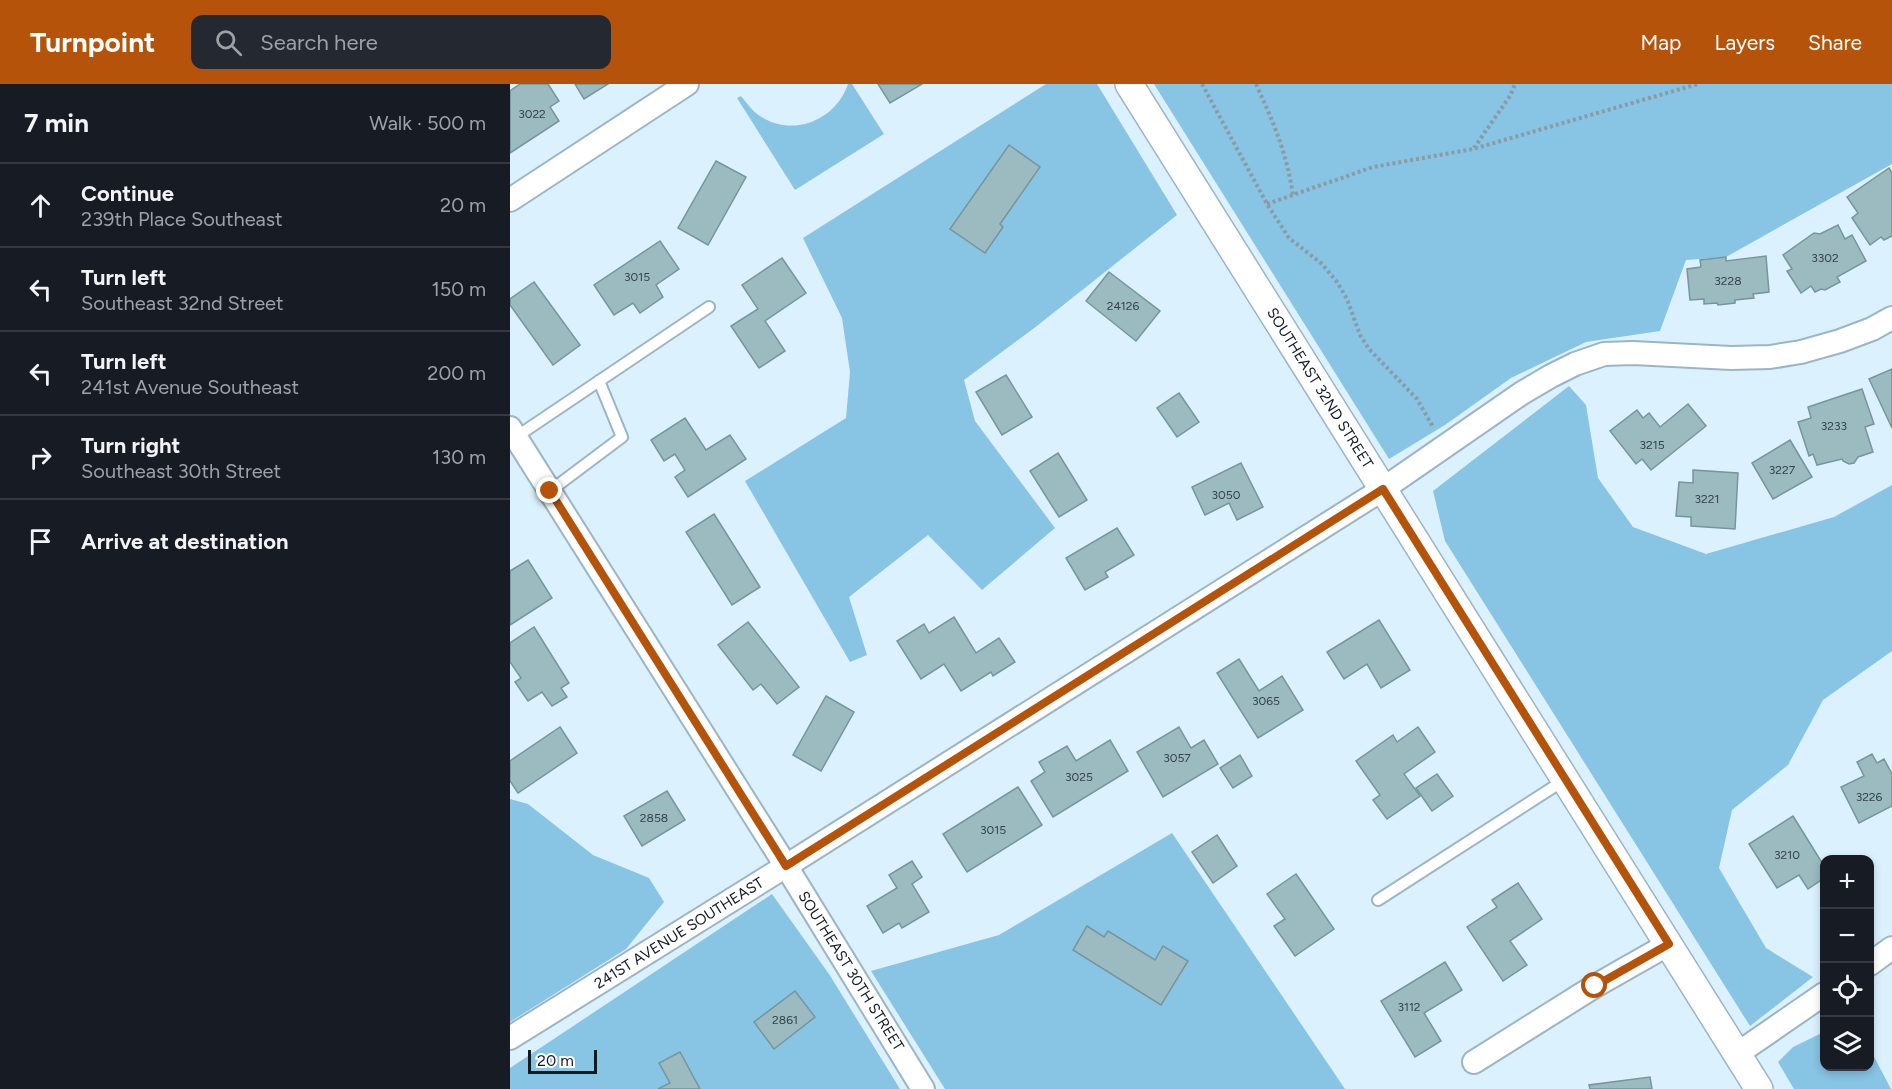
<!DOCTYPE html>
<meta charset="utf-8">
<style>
:root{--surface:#171b24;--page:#242831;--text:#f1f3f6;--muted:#9ea1a6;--line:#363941;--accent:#b45309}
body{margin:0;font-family:Figtree,sans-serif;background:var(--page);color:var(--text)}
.controls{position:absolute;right:18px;bottom:18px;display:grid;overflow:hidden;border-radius:12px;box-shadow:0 3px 9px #0003}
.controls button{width:54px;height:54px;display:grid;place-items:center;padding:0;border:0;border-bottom:2px solid var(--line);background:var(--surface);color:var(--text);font:30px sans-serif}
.scale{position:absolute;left:18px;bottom:15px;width:69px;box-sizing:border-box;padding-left:6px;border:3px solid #111b20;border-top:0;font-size:16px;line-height:21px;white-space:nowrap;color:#111b20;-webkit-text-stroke:4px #fff;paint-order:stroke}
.stop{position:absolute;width:18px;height:18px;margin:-14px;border:4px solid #b45309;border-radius:50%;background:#fff}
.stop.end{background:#b45309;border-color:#fff;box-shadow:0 2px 6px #0008}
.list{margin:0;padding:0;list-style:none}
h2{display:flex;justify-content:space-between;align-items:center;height:78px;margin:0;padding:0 24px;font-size:26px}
h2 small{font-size:20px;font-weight:400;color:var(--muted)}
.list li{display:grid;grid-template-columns:39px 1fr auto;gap:18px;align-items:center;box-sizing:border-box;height:84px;padding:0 24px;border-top:2px solid var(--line)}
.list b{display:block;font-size:22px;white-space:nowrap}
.list p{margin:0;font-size:20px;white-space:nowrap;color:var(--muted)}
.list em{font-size:20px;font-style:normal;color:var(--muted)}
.icon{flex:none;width:33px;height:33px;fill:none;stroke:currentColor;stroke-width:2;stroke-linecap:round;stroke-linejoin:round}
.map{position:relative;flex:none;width:1382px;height:1005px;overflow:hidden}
header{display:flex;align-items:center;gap:36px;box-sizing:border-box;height:84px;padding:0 30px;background:var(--accent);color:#fff}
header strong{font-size:28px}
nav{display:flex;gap:33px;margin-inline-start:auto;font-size:21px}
.search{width:420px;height:54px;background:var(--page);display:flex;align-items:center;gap:15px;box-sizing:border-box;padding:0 21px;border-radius:12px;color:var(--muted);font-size:22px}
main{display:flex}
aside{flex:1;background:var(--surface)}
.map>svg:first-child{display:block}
.green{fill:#88c4e4}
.building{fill:#9bbbc1;stroke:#76959c;stroke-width:1.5}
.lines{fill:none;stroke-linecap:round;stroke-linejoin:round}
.service-casing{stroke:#9bb5c4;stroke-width:14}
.minor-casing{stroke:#9bb5c4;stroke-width:26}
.tertiary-casing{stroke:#9bb5c4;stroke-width:30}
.path{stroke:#8a9ba4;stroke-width:4;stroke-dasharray:3 3;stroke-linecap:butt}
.service{stroke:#fff;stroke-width:10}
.minor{stroke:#fff;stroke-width:22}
.tertiary{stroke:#fff;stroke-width:27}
.route{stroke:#b45309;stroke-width:8}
.labels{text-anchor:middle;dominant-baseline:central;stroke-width:4.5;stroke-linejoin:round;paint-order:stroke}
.number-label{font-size:12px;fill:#344348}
.street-label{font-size:15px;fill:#111b20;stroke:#fff}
</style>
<header>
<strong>Turnpoint</strong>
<div class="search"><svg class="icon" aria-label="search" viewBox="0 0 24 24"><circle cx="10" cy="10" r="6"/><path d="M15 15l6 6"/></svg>Search here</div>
<nav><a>Map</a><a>Layers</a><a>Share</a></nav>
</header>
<main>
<aside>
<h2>7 min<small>Walk · 500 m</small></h2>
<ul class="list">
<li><svg class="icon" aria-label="ahead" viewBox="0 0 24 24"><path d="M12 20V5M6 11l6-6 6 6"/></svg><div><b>Continue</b><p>239th Place Southeast</p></div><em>20 m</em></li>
<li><svg class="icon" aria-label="left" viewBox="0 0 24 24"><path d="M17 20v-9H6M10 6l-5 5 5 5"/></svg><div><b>Turn left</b><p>Southeast 32nd Street</p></div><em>150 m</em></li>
<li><svg class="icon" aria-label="left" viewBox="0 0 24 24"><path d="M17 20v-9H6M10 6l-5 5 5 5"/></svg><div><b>Turn left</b><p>241st Avenue Southeast</p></div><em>200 m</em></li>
<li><svg class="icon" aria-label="right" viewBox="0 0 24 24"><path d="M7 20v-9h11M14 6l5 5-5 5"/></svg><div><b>Turn right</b><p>Southeast 30th Street</p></div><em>130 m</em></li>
<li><svg class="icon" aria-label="arrive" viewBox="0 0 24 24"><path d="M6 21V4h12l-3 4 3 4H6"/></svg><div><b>Arrive at destination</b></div></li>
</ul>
</aside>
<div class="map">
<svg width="1382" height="1005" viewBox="0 0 1382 1005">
<rect width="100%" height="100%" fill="#dcf1fe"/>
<g class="green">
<path d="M338 0H342L374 50 285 106 227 14 231 12C237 19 242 27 250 32 283 54 326 36 338 0Z"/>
<polygon points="536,0 587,0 667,131 523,245 454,296 465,337 545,444 472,506 418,451 339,513 357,571 340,578 235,397 336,334 340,288 332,234 293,154"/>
<polygon points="644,0 1382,0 1382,80 1216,173 1176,176 1150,247 1076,258 1001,294 935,341 879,375"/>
<polygon points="1059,302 1076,321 1088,394 1123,443 1196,470 1324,433 1382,401 1382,567 1313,616 1278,681 1222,726 1209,784 1256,864 1303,893 1240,942 935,457 923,407"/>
<polygon points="0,715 18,720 83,771 139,794 154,818 116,865 0,938"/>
<polygon points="662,749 835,1005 435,1005 361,887 489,851"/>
<polygon points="262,810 319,890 390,1005 0,1005 0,984"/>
<polygon points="1314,948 1314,982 1360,982 1360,965 1381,1005 1284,1005 1268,978 1283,963"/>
</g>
<g class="building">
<polygon points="10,0 38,0 49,17 40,23 49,37 0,69 0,7"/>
<polygon points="65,0 98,0 74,15"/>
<polygon points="368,0 412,0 380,19"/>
<polygon points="499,61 530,83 490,140 493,143 475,169 440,145"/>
<polygon points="206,77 236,93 198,161 168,144"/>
<polygon points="1379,84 1382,89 1382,152 1374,156 1371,153 1360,161 1342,134 1348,129 1337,113"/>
<polygon points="1328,141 1335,155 1342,151 1356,177 1327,193 1330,198 1315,206 1311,205 1305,208 1301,202 1291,209 1277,187 1282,185 1273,171 1304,149 1310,150"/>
<polygon points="150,157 169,185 146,201 153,213 130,229 123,219 104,231 84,201"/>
<polygon points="1256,172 1259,208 1243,210 1244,214 1225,216 1225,219 1208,221 1207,219 1194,220 1194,215 1180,216 1177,185 1191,183 1190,176 1216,173 1216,177"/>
<polygon points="272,174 296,209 255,237 275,267 249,284 221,242 248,225 232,201"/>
<polygon points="599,188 650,227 626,257 576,217"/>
<polygon points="24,198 70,261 43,281 0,221 0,215"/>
<polygon points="1382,285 1382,344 1359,295"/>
<polygon points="496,291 522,333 492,351 466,308"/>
<polygon points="1352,305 1364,340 1355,343 1363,368 1348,373 1344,379 1339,380 1333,377 1332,375 1307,381 1303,370 1299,372 1288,338 1301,334 1298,323"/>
<polygon points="669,309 689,338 667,353 647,324"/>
<polygon points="1178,320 1196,342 1141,386 1132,375 1126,380 1100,347 1127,326 1133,334 1139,329 1150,343"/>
<polygon points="175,334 196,366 220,351 236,375 178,413 165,393 175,386 165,370 154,377 141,356"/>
<polygon points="1280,356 1302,393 1263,415 1242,379"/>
<polygon points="548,369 577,416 549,433 520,387"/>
<polygon points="731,379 753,423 727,436 719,419 695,431 682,403"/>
<polygon points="1183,386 1228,389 1225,445 1181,442 1181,433 1166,432 1169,398 1183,399"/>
<polygon points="204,430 250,503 222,521 176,448"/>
<polygon points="607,444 624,471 595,488 598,493 575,506 556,474"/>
<polygon points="18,476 42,514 0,541 0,487"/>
<polygon points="444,533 466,569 489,554 505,578 483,592 481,588 451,607 434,580 411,595 387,557 414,540 419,549"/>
<polygon points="869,536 900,586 871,604 857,580 834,595 817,568"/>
<polygon points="238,538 289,603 267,620 251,600 243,606 208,561"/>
<polygon points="24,543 59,599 51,604 57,613 42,622 32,608 18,617 5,598 11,594 0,578 0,559"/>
<polygon points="729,575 749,607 772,592 793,626 748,654 707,589"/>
<polygon points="316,612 344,628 311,687 283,671"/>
<polygon points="50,643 67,669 8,709 0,697 0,677"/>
<polygon points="669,643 681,664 694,656 708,680 653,713 627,668"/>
<polygon points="908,643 925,668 894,690 910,712 877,735 863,716 870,711 846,677 883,651 887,658"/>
<polygon points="600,656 618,687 543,733 521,697 535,688 529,678 557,662 566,677"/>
<polygon points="1362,670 1367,679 1374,675 1382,690 1382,722 1349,739 1331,703 1354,692 1347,678"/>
<polygon points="730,671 742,692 723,704 710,684"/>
<polygon points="927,690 943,712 922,727 906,704"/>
<polygon points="508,703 532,741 457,788 433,750"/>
<polygon points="157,707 175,736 132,762 114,732"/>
<polygon points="1283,732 1314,782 1314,794 1298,805 1289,791 1267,804 1239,760"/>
<polygon points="707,751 727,782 703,799 682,768"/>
<polygon points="402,777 412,793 402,800 419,828 392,844 389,839 373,849 357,822 387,804 379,791"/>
<polygon points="786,790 824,845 785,872 764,842 775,835 757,810"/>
<polygon points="1008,799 1032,835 1000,857 1017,881 993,897 957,843 987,823 982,816"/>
<polygon points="577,842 594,853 598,847 645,876 653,862 678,877 651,921 563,866"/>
<polygon points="935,878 952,906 914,929 931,957 905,973 871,917"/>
<polygon points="285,907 305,933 264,965 244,938"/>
<polygon points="170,968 190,1005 148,1005 160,999 149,979"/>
<polygon points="1140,993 1142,1005 1080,1005 1079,1001"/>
</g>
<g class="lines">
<g class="service-casing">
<g id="service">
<polyline points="6,353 199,223"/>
<polyline points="40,407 112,353 89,297"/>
<polyline points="868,816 1056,695"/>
</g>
</g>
<g class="minor-casing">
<g id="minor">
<polyline points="0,116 177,0"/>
<polyline points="0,344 276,782 413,1005"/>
<polyline points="1360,880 1382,864"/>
<polyline points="0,954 276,782 873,405 1012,309 1041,292 1065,280 1094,270 1123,269 1221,274 1260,273 1291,268 1330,257 1362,245 1382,234"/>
<polyline points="1227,970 1314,910"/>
<polyline points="964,978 1085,902 1159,860"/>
</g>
</g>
<g class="tertiary-casing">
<polyline id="tertiary" points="619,0 1249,1005"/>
</g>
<g class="path">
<polyline points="692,0 757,120 779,154 812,180 827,198 837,215 850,251 859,265 907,315 923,343"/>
<path d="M746 0C763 37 777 70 783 111"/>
<polyline points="964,64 1000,12 1005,0"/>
<polyline points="757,120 863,83 963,65 1188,0"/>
</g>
<use href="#service" class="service"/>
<use href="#minor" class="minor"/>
<use href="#tertiary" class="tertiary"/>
</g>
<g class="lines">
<polyline class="route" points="40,407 276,782 873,405 1159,860 1085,902"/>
</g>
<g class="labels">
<g class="number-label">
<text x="22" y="30">3022</text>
<text x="1315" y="174">3302</text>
<text x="127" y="193">3015</text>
<text x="1218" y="197">3228</text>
<text x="613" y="222">24126</text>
<text x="1324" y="342">3233</text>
<text x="1142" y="361">3215</text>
<text x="1272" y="386">3227</text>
<text x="716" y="411">3050</text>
<text x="1197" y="415">3221</text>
<text x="756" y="617">3065</text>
<text x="667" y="674">3057</text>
<text x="569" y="693">3025</text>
<text x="1359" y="713">3226</text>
<text x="144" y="734">2858</text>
<text x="483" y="746">3015</text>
<text x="1277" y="771">3210</text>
<text x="899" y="923">3112</text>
<text x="275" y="936">2861</text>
</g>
<g class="street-label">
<text transform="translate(810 304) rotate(58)">SOUTHEAST 32ND STREET</text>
<text transform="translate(169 849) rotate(-32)">241ST AVENUE SOUTHEAST</text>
<text transform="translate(341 887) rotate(58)">SOUTHEAST 30TH STREET</text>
</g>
</g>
</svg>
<div class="controls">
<button>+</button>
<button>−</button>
<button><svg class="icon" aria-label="locate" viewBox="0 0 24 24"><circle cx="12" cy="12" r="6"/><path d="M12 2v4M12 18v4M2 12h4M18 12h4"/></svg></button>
<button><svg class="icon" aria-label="layers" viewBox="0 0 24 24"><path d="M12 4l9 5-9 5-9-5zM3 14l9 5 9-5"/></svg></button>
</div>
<div class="scale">20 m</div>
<div class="stop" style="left:1085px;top:902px"></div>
<div class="stop end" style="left:40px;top:407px"></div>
</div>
</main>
